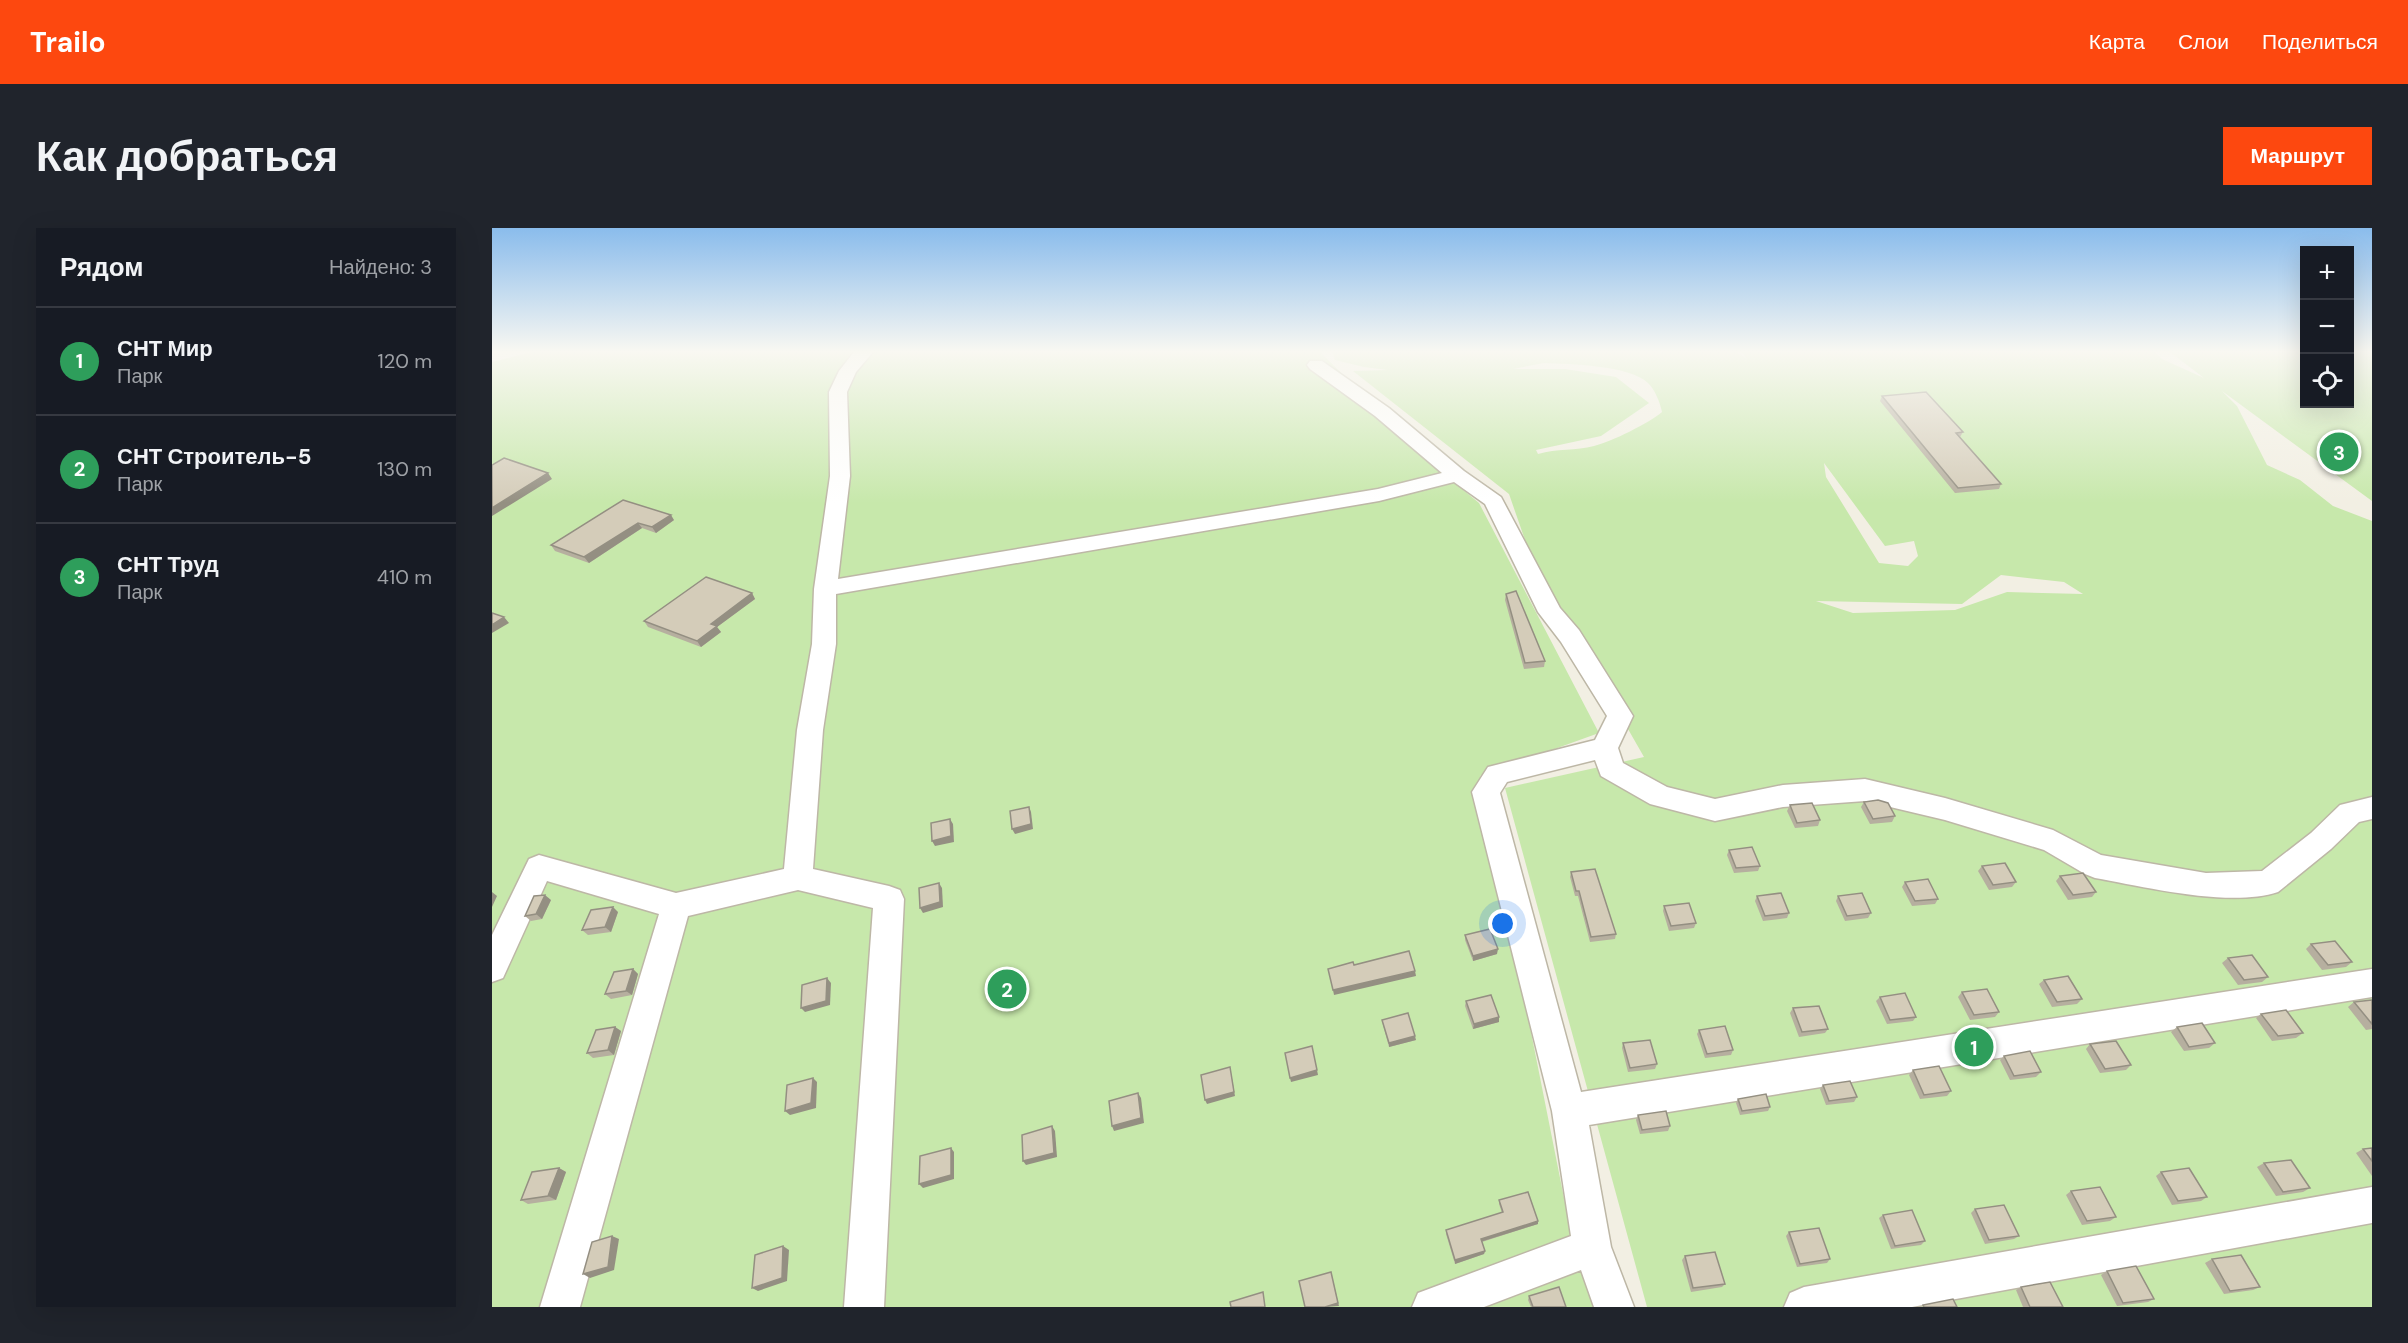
<!DOCTYPE html>
<html lang="ru">
<meta charset="utf-8">
<style>
:root{--surface:#171b24;--page:#20242c;--text:#f1f3f6;--muted:#9ea1a6;--line:#363941;--accent:#fd480f}
body{margin:0;font-family:"DM Sans",sans-serif;background:var(--page);color:var(--text)}
.controls{position:absolute;right:18px;top:18px;display:grid;overflow:hidden;border-radius:0px;box-shadow:0 6px 24px #0002}
.controls button{width:54px;height:54px;display:grid;place-items:center;padding:0;border:0;border-bottom:2px solid var(--line);background:var(--surface);color:var(--text);font:30px sans-serif}
.you{position:absolute;left:1011px;top:696px;width:21px;height:21px;margin:-15px;border:4px solid #fff;border-radius:50%;background:#1a73e8;box-shadow:0 0 0 9px #1a73e833}
.badge{display:grid;place-items:center;width:39px;height:39px;border-radius:50%;background:var(--accent);color:#fff;font-size:20px;font-weight:700}
.pin{position:absolute;translate:-50% -50%;border:3px solid #fff;box-shadow:0 2px 6px #0006}
.list{margin:0;padding:0;list-style:none}
h2{display:flex;justify-content:space-between;align-items:center;height:78px;margin:0;padding:0 24px;font-size:26px}
h2 small{font-size:20px;font-weight:400;color:var(--muted)}
.list li{display:grid;grid-template-columns:39px 1fr auto;gap:18px;align-items:center;box-sizing:border-box;height:108px;padding:0 24px;border-top:2px solid var(--line)}
.list b{display:block;font-size:22px;white-space:nowrap}
.list p{margin:0;font-size:20px;white-space:nowrap;color:var(--muted)}
.list em{font-size:20px;font-style:normal;color:var(--muted)}
.icon{flex:none;width:33px;height:33px;fill:none;stroke:currentColor;stroke-width:2;stroke-linecap:round;stroke-linejoin:round}
.map{position:relative;flex:none;width:1880px;height:1079px;overflow:hidden;border-radius:0px}
header{display:flex;align-items:center;gap:36px;box-sizing:border-box;height:84px;padding:0 30px;background:var(--accent);color:#fff}
header strong{font-size:28px}
nav{display:flex;gap:33px;margin-inline-start:auto;font-size:21px}
.intro{display:flex;align-items:center;justify-content:space-between;box-sizing:border-box;height:144px;padding:0 36px}
h1{margin:0;font-size:42px}
.button{padding:15px 27px;border-radius:0px;background:var(--accent);color:#fff;font-size:21px;font-weight:700}
main{display:flex;gap:36px;padding:0 36px}
aside{flex:1;background:var(--surface);border-radius:0px;box-shadow:0 6px 24px #0002}
.map>svg:first-child{display:block}
.green{fill:#c7e8ab;fill-rule:evenodd}
.lines{fill:none;stroke-linecap:round;stroke-linejoin:round}
.minor-casing{stroke:#bdb7a6;stroke-width:3}
.minor{fill:#fff;fill-rule:evenodd}
.wall{fill:#b6af9f}
.shaded-wall{fill:#948f82}
.building{fill:#d4ccb9;stroke:#948f82;stroke-width:1.5}
</style>
<header>
<strong>Trailo</strong>
<nav><a>Карта</a><a>Слои</a><a>Поделиться</a></nav>
</header>
<div class="intro"><h1>Как добраться</h1><a class="button">Маршрут</a></div>
<main>
<aside>
<h2>Рядом<small>Найдено: 3</small></h2>
<ul class="list">
<li><span class="badge" style="background:#2e9e5b">1</span><div><b>СНТ Мир</b><p>Парк</p></div><em>120 m</em></li>
<li><span class="badge" style="background:#2e9e5b">2</span><div><b>СНТ Строитель-5</b><p>Парк</p></div><em>130 m</em></li>
<li><span class="badge" style="background:#2e9e5b">3</span><div><b>СНТ Труд</b><p>Парк</p></div><em>410 m</em></li>
</ul>
</aside>
<div class="map">
<svg width="1880" height="1079" viewBox="0 0 1880 1079">
<rect width="100%" height="100%" fill="#f2efe3"/>
<g class="green">
<polygon points="39,124 828,124 946,241 987,275 1107,505 988,548 1073,975 1101,1079 0,1079 0,134"/>
<path d="M840 124H1244L1254 130 1250 124H1663L1670 131 1712 150 1678 124H1812V176H1858V124H1880V273L1730 163 1745 178 1775 237 1808 252 1841 278 1880 293V1079H1155L1013 560 1152 529 1041 335 1017 266 861 143 896 142 872 139 843 132ZM1052 135C1078 136 1137 137 1156 155 1163 162 1168 174 1170 184 1157 195 1119 214 1102 218 1084 223 1065 220 1046 226L1044 222 1109 208 1157 175 1124 149 1073 141H1021ZM1332 235 1393 318 1422 313 1426 328 1416 338 1387 335 1334 249ZM1509 347 1572 354 1591 366 1515 364 1463 382 1361 385 1324 373 1470 376Z"/>
</g>
<g class="lines">
<g class="minor-casing">
<g id="minor">
<path d="M362 124H381L364 144 355 164 358 248 346 351 886 261 950 245 883 188 818 141 815 137 818 133H830L897 180 972 243 1009 269 1068 380 1087 402 1141 488 1126 520 1131 535 1175 559 1223 571 1291 557 1373 551 1453 570 1561 602 1609 627 1714 645 1770 643 1819 605 1848 577 1880 569V591L1867 594 1839 621 1786 664C1738 680 1654 659 1603 650L1593 646 1552 622 1453 592 1373 573 1291 579 1223 593 1158 576 1109 548 1103 532 1015 554 1008 565 1089 864 1880 741V769L1097 897 1119 1019 1142 1079H1102L1089 1042 992 1079H920L926 1065 1079 1008 1060 883 980 564 996 539 1103 512 1115 488 1069 414 1046 384 993 276 962 254 887 273 344 366V416L331 502 321 641 397 658 408 662 412 671 392 1079H352L381 680 306 662 196 688 88 1079H48L167 686 55 653 11 750 0 754V707L37 631 47 627 184 665 292 641 305 502 320 416 322 361 338 248 337 164 347 143Z"/>
<polygon points="1880,959 1880,995 1420,1079 1292,1079 1298,1065 1312,1059"/>
</g>
</g>
<use href="#minor" class="minor"/>
</g>
<g class="wall">
<polygon points="1390,168 1471,204 1468,209 1509,256 1507,261 1463,265 1388,173"/>
<polygon points="131,272 182,292 164,305 150,300 97,335 63,323 59,317"/>
<polygon points="260,365 263,371 225,399 229,404 209,419 156,399 152,393"/>
<polygon points="1014,366 1053,433 1052,439 1032,441 1013,372"/>
<polygon points="1372,574 1403,588 1400,594 1378,596 1369,579"/>
<polygon points="1298,577 1328,592 1326,598 1303,600 1295,583"/>
<polygon points="1237,622 1268,638 1266,643 1242,645 1235,627"/>
<polygon points="1490,638 1524,654 1520,659 1497,662 1486,643"/>
<polygon points="1079,644 1124,706 1123,711 1098,714 1086,668 1083,668 1078,649"/>
<polygon points="1568,648 1604,664 1600,669 1576,672 1564,653"/>
<polygon points="1413,654 1446,671 1443,676 1420,678 1410,659"/>
<polygon points="1265,668 1297,685 1295,690 1271,693 1263,673"/>
<polygon points="1346,668 1379,685 1376,690 1353,693 1344,673"/>
<polygon points="59,672 50,691 39,693 33,688"/>
<polygon points="1172,678 1204,695 1202,700 1177,703 1171,683"/>
<polygon points="126,684 119,704 96,707 90,702"/>
<polygon points="973,707 1005,726 981,733 973,712"/>
<polygon points="1819,716 1860,734 1854,739 1830,742 1814,721"/>
<polygon points="1736,730 1776,749 1770,754 1746,757 1730,735"/>
<polygon points="141,741 146,746 140,767 119,771 113,766"/>
<polygon points="1552,752 1590,771 1585,776 1560,779 1547,756"/>
<polygon points="1470,764 1507,784 1503,789 1478,792 1466,769"/>
<polygon points="1388,769 1424,789 1421,793 1395,796 1384,773"/>
<polygon points="1880,772 1880,801 1874,802 1856,779 1862,774"/>
<polygon points="974,773 1007,794 981,801 973,778"/>
<polygon points="1301,780 1336,801 1333,805 1307,809 1298,785"/>
<polygon points="1769,786 1811,805 1804,810 1780,813 1764,790"/>
<polygon points="890,792 924,812 897,819 891,797"/>
<polygon points="123,799 129,803 122,827 101,830 95,825"/>
<polygon points="1685,799 1723,815 1717,820 1692,823 1679,804"/>
<polygon points="1207,802 1241,822 1239,827 1213,830 1205,806"/>
<polygon points="1131,815 1165,836 1163,841 1136,844 1130,820"/>
<polygon points="1598,816 1639,837 1634,842 1608,845 1594,821"/>
<polygon points="1512,828 1549,844 1544,849 1518,852 1508,832"/>
<polygon points="1421,842 1459,863 1455,868 1428,871 1417,847"/>
<polygon points="1331,857 1365,869 1362,874 1334,877 1328,861"/>
<polygon points="1246,871 1278,879 1276,883 1248,887 1244,875"/>
<polygon points="1146,887 1178,898 1176,903 1148,906 1144,892"/>
<polygon points="1880,920 1880,948 1864,925 1871,921"/>
<polygon points="1772,935 1818,960 1811,964 1784,968 1765,939"/>
<polygon points="67,940 74,944 64,972 36,976 29,972"/>
<polygon points="1669,944 1715,969 1709,973 1680,977 1664,948"/>
<polygon points="1579,963 1624,989 1618,993 1590,997 1574,967"/>
<polygon points="1007,972 1046,996 990,1014 993,1023 992,1026 963,1036 954,1006 954,1002 1010,985 1007,976"/>
<polygon points="1483,981 1527,1008 1522,1011 1493,1016 1479,985"/>
<polygon points="1391,987 1433,1013 1429,1017 1399,1021 1387,990"/>
<polygon points="1297,1004 1338,1031 1335,1035 1305,1039 1294,1008"/>
<polygon points="1193,1028 1233,1056 1230,1059 1199,1064 1190,1032"/>
<polygon points="1720,1031 1768,1059 1761,1062 1732,1066 1713,1035"/>
<polygon points="1615,1043 1662,1071 1656,1074 1625,1078 1609,1047"/>
<polygon points="1529,1059 1571,1079 1531,1079 1524,1062"/>
<polygon points="1037,1068 1074,1079 1039,1079 1036,1072"/>
</g>
<g class="shaded-wall">
<polygon points="56,245 60,251 0,288 0,280"/>
<polygon points="179,287 182,292 164,305 160,299"/>
<polygon points="146,295 150,300 97,335 92,329"/>
<polygon points="260,365 263,371 225,399 229,404 209,419 205,413 219,396"/>
<polygon points="12,389 17,395 0,405 0,397"/>
<polygon points="537,579 539,584 541,601 523,606 520,601"/>
<polygon points="458,591 461,596 462,614 443,618 440,613"/>
<polygon points="447,655 450,660 451,679 431,685 428,680"/>
<polygon points="0,664 5,668 0,679"/>
<polygon points="53,667 59,672 50,691 44,686"/>
<polygon points="121,679 126,684 119,704 113,699"/>
<polygon points="1006,721 1005,726 981,733 981,728"/>
<polygon points="141,741 146,746 140,767 134,763"/>
<polygon points="923,743 924,748 842,767 841,762"/>
<polygon points="335,750 339,755 338,777 313,784 309,780"/>
<polygon points="1007,789 1007,794 981,801 982,796"/>
<polygon points="123,799 129,803 122,827 116,822"/>
<polygon points="923,808 924,812 897,819 897,815"/>
<polygon points="738,839 743,868 715,876 713,872"/>
<polygon points="825,842 826,847 799,854 798,850"/>
<polygon points="321,850 325,854 324,880 298,887 293,883"/>
<polygon points="646,865 649,870 652,895 622,903 620,898"/>
<polygon points="560,898 563,903 565,929 534,937 531,933"/>
<polygon points="459,920 462,924 462,951 431,960 427,956"/>
<polygon points="67,940 74,944 64,972 56,968"/>
<polygon points="1046,993 1046,996 988,1014 989,1011"/>
<polygon points="120,1008 127,1011 122,1042 98,1050 91,1046"/>
<polygon points="291,1018 297,1022 295,1053 266,1063 260,1060"/>
<polygon points="993,1023 992,1026 963,1036 963,1032"/>
<polygon points="839,1044 847,1078 833,1079"/>
</g>
<g class="building">
<polygon points="1434,164 1471,204 1464,205 1509,256 1466,260 1390,168"/>
<polygon points="12,230 56,245 0,280 0,237"/>
<polygon points="131,272 179,287 160,299 146,295 92,329 59,317"/>
<polygon points="214,349 260,365 219,396 225,398 205,413 152,393"/>
<polygon points="1024,363 1053,433 1033,435 1014,366"/>
<polygon points="0,385 12,389 0,397"/>
<polygon points="1386,572 1396,575 1403,588 1381,591 1372,574"/>
<polygon points="1320,575 1328,592 1305,595 1298,577"/>
<polygon points="537,579 539,596 520,601 518,583"/>
<polygon points="458,591 459,608 440,613 439,595"/>
<polygon points="1260,619 1268,638 1244,640 1237,622"/>
<polygon points="1513,635 1524,654 1501,657 1490,638"/>
<polygon points="1103,641 1124,706 1099,709 1087,663 1084,663 1079,644"/>
<polygon points="1591,645 1604,664 1581,667 1568,648"/>
<polygon points="1436,651 1446,671 1423,673 1413,654"/>
<polygon points="447,655 448,674 428,680 427,660"/>
<polygon points="1289,665 1297,685 1273,688 1265,668"/>
<polygon points="1370,665 1379,685 1355,688 1346,668"/>
<polygon points="53,667 44,686 33,688 42,668"/>
<polygon points="1197,675 1204,695 1179,698 1172,678"/>
<polygon points="121,679 113,699 90,702 99,682"/>
<polygon points="998,701 1006,721 981,728 973,707"/>
<polygon points="1843,713 1860,734 1836,737 1819,716"/>
<polygon points="917,723 923,743 841,762 836,741 861,734 862,737"/>
<polygon points="1760,727 1776,749 1752,752 1736,730"/>
<polygon points="141,741 134,763 113,766 122,744"/>
<polygon points="1576,748 1590,771 1565,774 1552,752"/>
<polygon points="335,750 334,773 309,780 310,757"/>
<polygon points="1495,761 1507,784 1482,787 1470,764"/>
<polygon points="1413,765 1424,789 1398,792 1388,769"/>
<polygon points="999,767 1007,789 982,796 974,773"/>
<polygon points="1880,772 1880,796 1862,774"/>
<polygon points="1327,778 1336,801 1310,804 1301,780"/>
<polygon points="1794,782 1811,805 1786,808 1769,786"/>
<polygon points="916,785 923,808 897,815 890,792"/>
<polygon points="1710,795 1723,815 1697,819 1685,799"/>
<polygon points="1233,798 1241,822 1215,826 1207,802"/>
<polygon points="123,799 116,822 95,825 104,802"/>
<polygon points="1158,812 1165,836 1138,840 1131,815"/>
<polygon points="1624,813 1639,837 1613,841 1598,816"/>
<polygon points="820,818 825,842 798,850 793,825"/>
<polygon points="1538,823 1549,844 1522,848 1512,828"/>
<polygon points="1447,838 1459,863 1432,867 1421,842"/>
<polygon points="738,839 742,864 713,872 709,847"/>
<polygon points="321,850 319,875 293,883 295,857"/>
<polygon points="1358,853 1365,869 1337,873 1331,857"/>
<polygon points="646,865 649,890 620,898 617,873"/>
<polygon points="1274,866 1278,879 1250,883 1246,871"/>
<polygon points="1174,883 1178,898 1150,902 1146,887"/>
<polygon points="560,898 562,925 531,933 530,907"/>
<polygon points="459,920 459,947 427,956 428,928"/>
<polygon points="1880,920 1880,933 1871,921"/>
<polygon points="1799,932 1818,960 1791,964 1772,935"/>
<polygon points="67,940 56,968 29,972 40,944"/>
<polygon points="1697,940 1715,969 1686,973 1669,944"/>
<polygon points="1608,959 1624,989 1595,993 1579,963"/>
<polygon points="1036,964 1046,993 989,1011 993,1023 963,1032 954,1002 1011,984 1007,972"/>
<polygon points="1512,977 1527,1008 1497,1012 1483,981"/>
<polygon points="1420,982 1433,1013 1403,1018 1391,987"/>
<polygon points="1327,1000 1338,1031 1308,1036 1297,1004"/>
<polygon points="120,1008 116,1039 91,1046 100,1014"/>
<polygon points="291,1018 290,1050 260,1060 263,1027"/>
<polygon points="1223,1024 1233,1056 1201,1060 1193,1028"/>
<polygon points="1749,1027 1768,1059 1738,1063 1720,1031"/>
<polygon points="1644,1038 1662,1071 1631,1075 1615,1043"/>
<polygon points="839,1044 846,1075 833,1079 813,1079 807,1053"/>
<polygon points="1558,1054 1571,1079 1538,1079 1529,1059"/>
<polygon points="1067,1059 1074,1079 1041,1079 1037,1068"/>
<polygon points="771,1064 773,1079 739,1079 738,1074"/>
<polygon points="1461,1071 1465,1079 1432,1079 1431,1077"/>
</g>
<linearGradient id="sky" x2="0" y2="1"><stop stop-color="#8abcec"/><stop offset="0.45" stop-color="#f9f8f2"/><stop offset="1" stop-color="#f9f8f2" stop-opacity="0"/></linearGradient>
<rect width="1880" height="275" fill="url(#sky)"/>
</svg>
<div class="controls">
<button>+</button>
<button>−</button>
<button><svg class="icon" aria-label="locate" viewBox="0 0 24 24"><circle cx="12" cy="12" r="6"/><path d="M12 2v4M12 18v4M2 12h4M18 12h4"/></svg></button>
</div>
<div class="you"></div>
<div class="pin badge" style="left:1482px;top:819px;background:#2e9e5b">1</div>
<div class="pin badge" style="left:515px;top:761px;background:#2e9e5b">2</div>
<div class="pin badge" style="left:1847px;top:224px;background:#2e9e5b">3</div>
</div>
</main>
